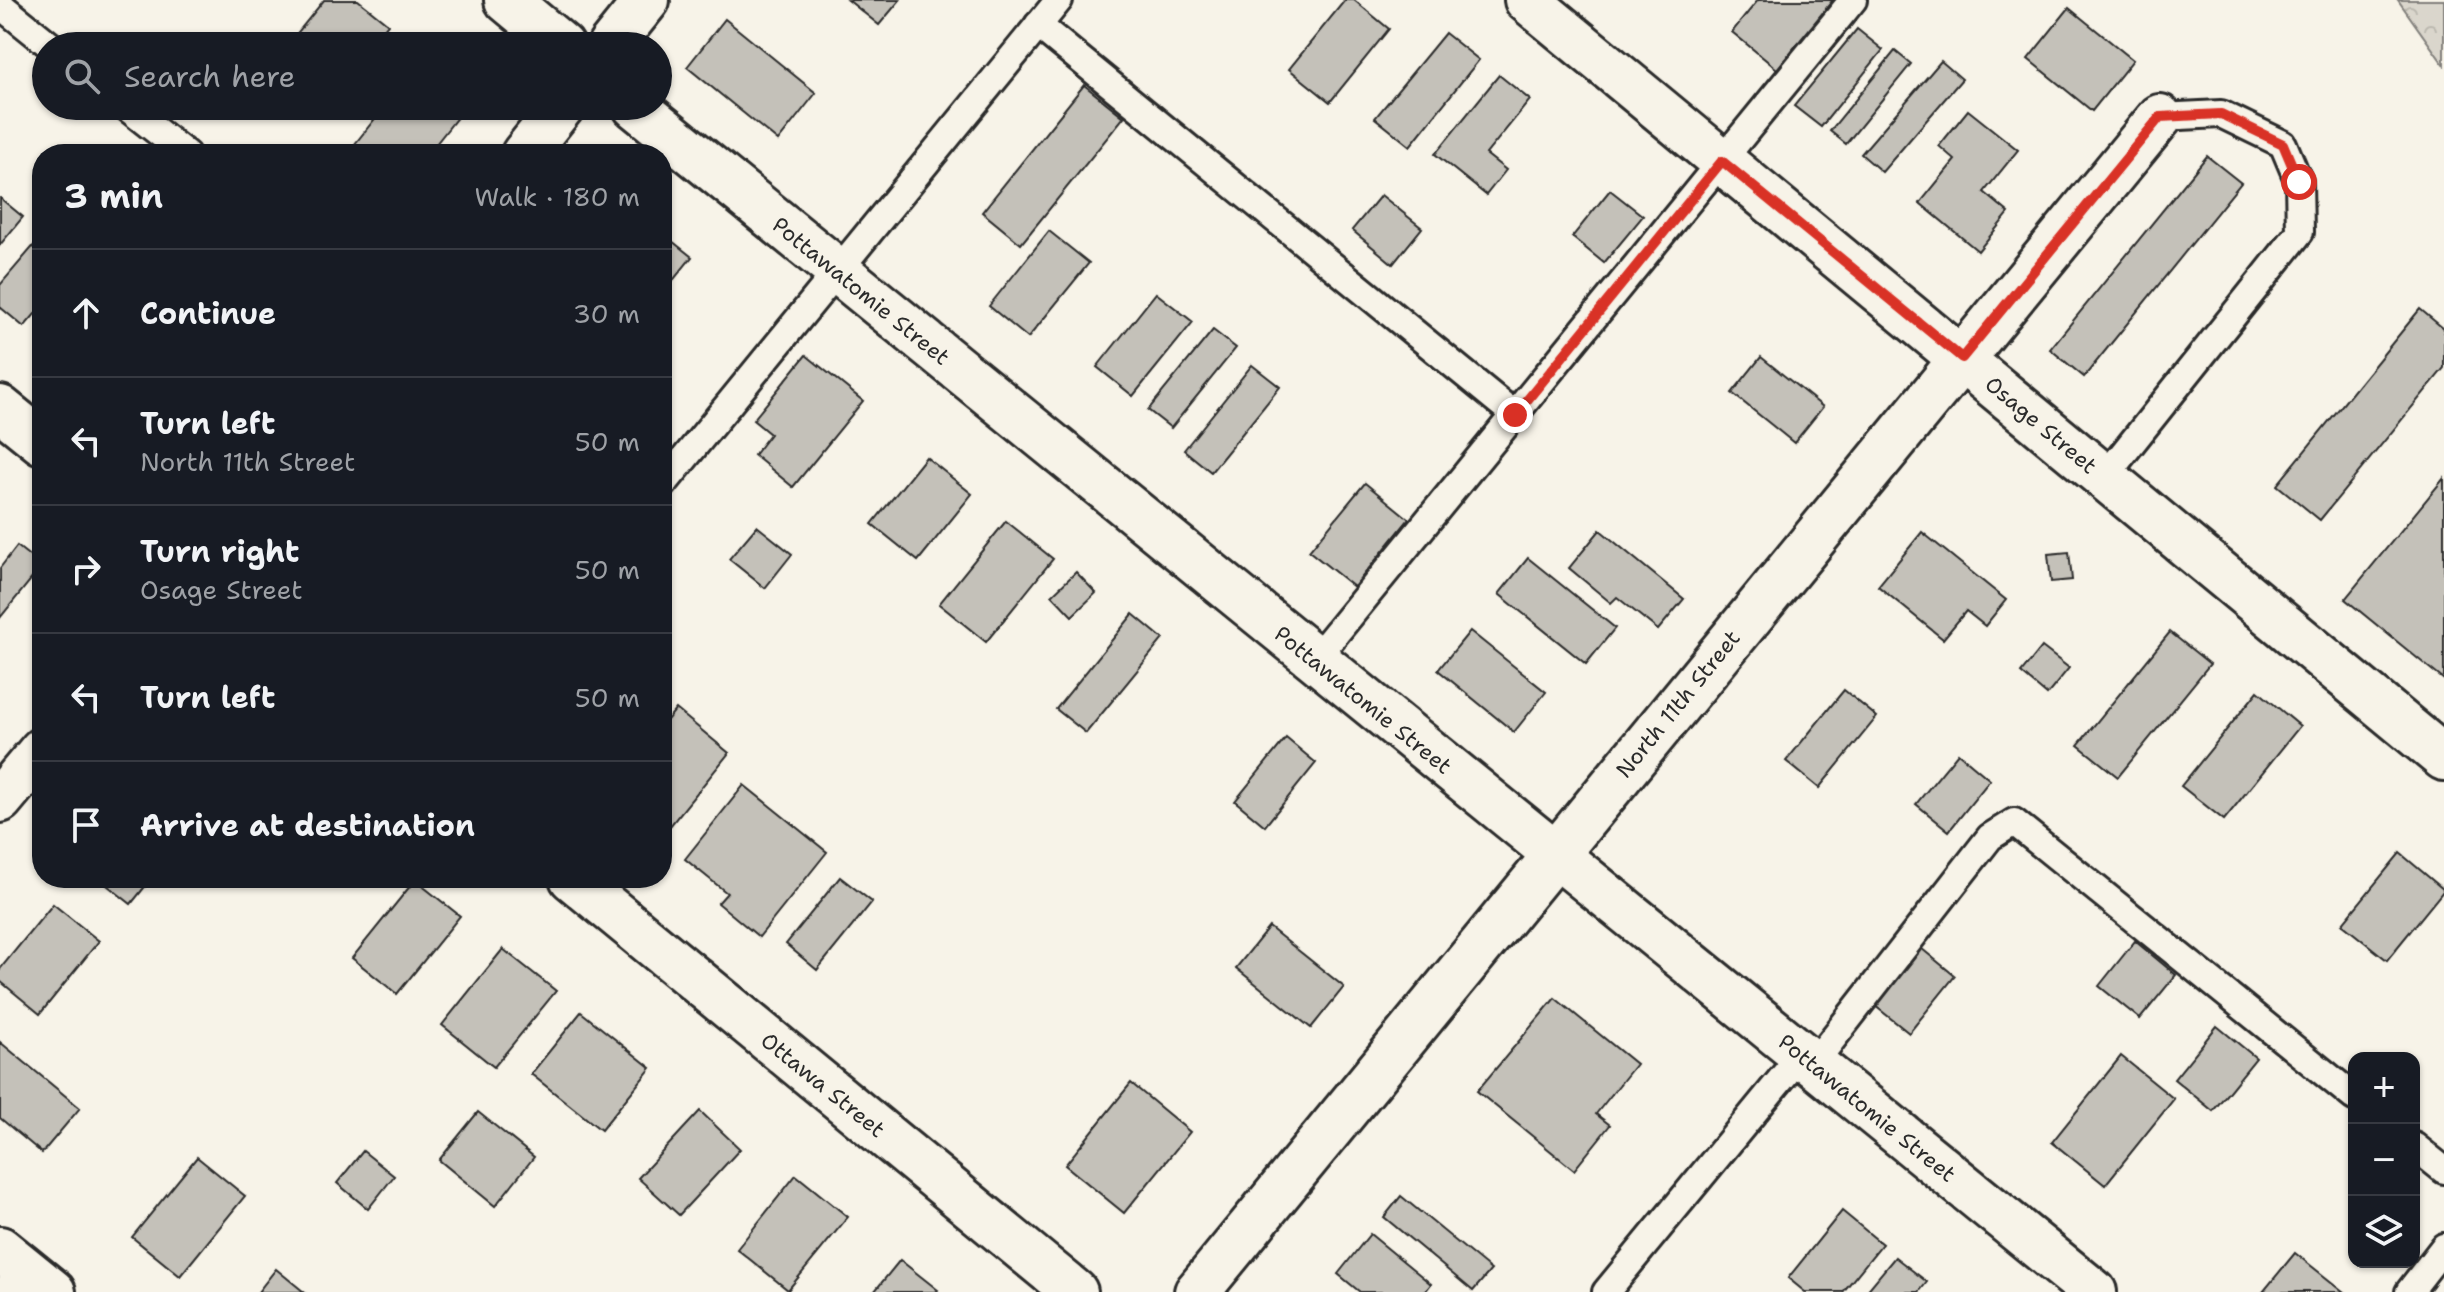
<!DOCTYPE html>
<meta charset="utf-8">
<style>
:root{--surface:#171b24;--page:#242831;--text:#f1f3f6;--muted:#9ea1a6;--line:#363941}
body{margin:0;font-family:"Shantell Sans",sans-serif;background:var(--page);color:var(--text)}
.controls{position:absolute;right:24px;bottom:24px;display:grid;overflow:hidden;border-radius:16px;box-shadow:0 2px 6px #0004}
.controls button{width:72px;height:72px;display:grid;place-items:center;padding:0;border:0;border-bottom:2px solid var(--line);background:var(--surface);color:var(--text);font:40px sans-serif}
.stop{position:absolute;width:24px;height:24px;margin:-18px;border:6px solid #d93025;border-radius:50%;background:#fff}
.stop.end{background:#d93025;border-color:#fff;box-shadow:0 2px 8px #0008}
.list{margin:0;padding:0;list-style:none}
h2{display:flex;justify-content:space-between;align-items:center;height:104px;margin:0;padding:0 32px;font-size:34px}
h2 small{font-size:26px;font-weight:400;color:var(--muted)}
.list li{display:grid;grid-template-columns:52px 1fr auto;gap:24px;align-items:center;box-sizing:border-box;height:128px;padding:0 32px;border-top:2px solid var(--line)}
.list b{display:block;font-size:30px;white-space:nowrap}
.list p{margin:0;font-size:26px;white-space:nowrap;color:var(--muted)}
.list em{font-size:26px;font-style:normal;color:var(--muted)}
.icon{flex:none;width:44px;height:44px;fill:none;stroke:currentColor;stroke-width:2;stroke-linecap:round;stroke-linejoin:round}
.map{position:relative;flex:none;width:2444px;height:1292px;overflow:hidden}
.search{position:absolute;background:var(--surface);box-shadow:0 2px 6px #0004;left:32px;top:32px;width:640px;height:88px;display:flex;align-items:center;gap:20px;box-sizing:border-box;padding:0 28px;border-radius:44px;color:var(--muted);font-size:30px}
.panel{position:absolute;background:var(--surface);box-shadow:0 2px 6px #0004;left:32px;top:144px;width:640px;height:744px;border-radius:32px}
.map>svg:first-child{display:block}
.forest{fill:url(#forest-crowns);stroke:#82807c;stroke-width:2}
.building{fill:#c4c1b9;stroke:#2b2b2b;stroke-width:2}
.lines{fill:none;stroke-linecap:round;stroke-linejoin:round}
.service-casing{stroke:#2b2b2b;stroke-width:32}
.minor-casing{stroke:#2b2b2b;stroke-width:50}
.tertiary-casing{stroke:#2b2b2b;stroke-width:50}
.service{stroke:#f7f3e8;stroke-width:26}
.minor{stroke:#f7f3e8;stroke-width:44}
.tertiary{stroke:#f7f3e8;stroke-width:44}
.route{stroke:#d93025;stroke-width:10}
.labels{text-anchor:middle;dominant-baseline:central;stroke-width:6;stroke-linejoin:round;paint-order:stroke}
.street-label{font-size:22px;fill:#2b2b2b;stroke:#f7f3e8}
</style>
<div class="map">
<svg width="2444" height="1292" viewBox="0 0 2444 1292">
<defs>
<pattern id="forest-crowns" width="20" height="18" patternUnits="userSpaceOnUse" patternTransform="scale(2)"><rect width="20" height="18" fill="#dad6cc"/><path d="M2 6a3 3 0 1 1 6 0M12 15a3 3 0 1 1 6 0" fill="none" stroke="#bbb8af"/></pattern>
</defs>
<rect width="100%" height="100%" fill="#f7f3e8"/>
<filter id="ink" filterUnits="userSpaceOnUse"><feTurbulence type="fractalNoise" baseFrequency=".0125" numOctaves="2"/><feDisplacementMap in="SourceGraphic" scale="16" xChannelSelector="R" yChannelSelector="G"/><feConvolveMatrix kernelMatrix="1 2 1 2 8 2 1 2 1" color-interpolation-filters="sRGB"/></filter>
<g filter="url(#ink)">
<polygon class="forest" points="2398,0 2444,0 2444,65"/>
<g class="building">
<polygon points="324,0 358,0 388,24 370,46 305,46 294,37"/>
<polygon points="848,0 900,0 879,25"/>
<polygon points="1345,0 1354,0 1389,29 1330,102 1289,69"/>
<polygon points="1758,0 1833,0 1777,69 1732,32"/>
<polygon points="2069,8 2133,60 2092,111 2028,59"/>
<polygon points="725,19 816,93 778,141 687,67"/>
<polygon points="1857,29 1883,50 1821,127 1794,106"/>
<polygon points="1445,33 1479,60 1410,146 1375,118"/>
<polygon points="1895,51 1911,64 1846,144 1830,131"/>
<polygon points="1941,61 1962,79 1882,172 1861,154"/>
<polygon points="1499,75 1530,100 1486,154 1506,170 1486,195 1435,154"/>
<polygon points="1084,85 1124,117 1021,244 982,212"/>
<polygon points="385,106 466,106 428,154 347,154"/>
<polygon points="1968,110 2018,150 1984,192 2009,213 1978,251 1920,203 1955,160 1939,146"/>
<polygon points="2207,156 2241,183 2084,377 2050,349"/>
<polygon points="1610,190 1643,216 1604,263 1572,237"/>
<polygon points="1381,195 1422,228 1393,264 1352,230"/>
<polygon points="0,198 23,217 0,245"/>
<polygon points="1049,231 1089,263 1028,338 989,306"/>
<polygon points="662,233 692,257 662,294"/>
<polygon points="42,236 42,306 24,327 0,307 0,285"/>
<polygon points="1156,293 1193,322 1133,396 1097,367"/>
<polygon points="2420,309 2444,329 2444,368 2320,520 2277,485"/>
<polygon points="1213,330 1236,348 1171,428 1148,410"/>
<polygon points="806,355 863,401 793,487 754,455 770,434 753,420"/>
<polygon points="1761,357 1823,407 1794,443 1732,393"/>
<polygon points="1252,365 1280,387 1211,472 1184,450"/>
<polygon points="662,377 670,384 662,394"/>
<polygon points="926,457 972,494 918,561 872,524"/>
<polygon points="2444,478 2444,680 2345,599"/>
<polygon points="1365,483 1409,519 1354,587 1309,551"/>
<polygon points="1006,521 1053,559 986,642 939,604"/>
<polygon points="757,526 792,554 765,588 729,559"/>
<polygon points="1600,530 1684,599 1658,630 1617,597 1611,603 1569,568"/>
<polygon points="1922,532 2006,600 1985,626 1966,611 1943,639 1878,586"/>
<polygon points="17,546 42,566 0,618 0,568"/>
<polygon points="2069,552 2072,580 2051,582 2048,554"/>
<polygon points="1528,558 1615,628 1586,664 1499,594"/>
<polygon points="1076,572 1096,593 1072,616 1052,595"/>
<polygon points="1133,614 1163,639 1086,733 1056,709"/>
<polygon points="1470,631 1546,692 1514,732 1438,670"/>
<polygon points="2170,632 2210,664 2118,777 2078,745"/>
<polygon points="2042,647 2069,668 2047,695 2021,673"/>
<polygon points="1844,690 1877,717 1819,788 1786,761"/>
<polygon points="2258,691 2300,726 2224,820 2181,786"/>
<polygon points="676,709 729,753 666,831 662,827 662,726"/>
<polygon points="1286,738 1316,763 1265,826 1235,801"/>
<polygon points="1958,753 1990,780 1949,831 1916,804"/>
<polygon points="744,785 827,852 759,937 718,903 727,893 685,859"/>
<polygon points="2400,853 2444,890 2387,960 2342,924"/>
<polygon points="840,877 872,902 817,970 786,944"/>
<polygon points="98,878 152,878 131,904"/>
<polygon points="415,880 460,916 397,994 352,958"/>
<polygon points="53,904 99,941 40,1014 0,981 0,969"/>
<polygon points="1269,927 1344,987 1311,1028 1236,968"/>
<polygon points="2135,941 2176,975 2140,1019 2099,986"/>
<polygon points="1916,944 1955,976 1909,1033 1869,1001"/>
<polygon points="503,949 556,991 494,1067 442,1025"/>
<polygon points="1555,998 1636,1064 1596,1114 1610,1125 1574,1170 1477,1091"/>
<polygon points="581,1012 651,1068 601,1130 531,1074"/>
<polygon points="2217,1026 2256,1058 2213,1111 2174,1079"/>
<polygon points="0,1042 80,1108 42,1153 0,1118"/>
<polygon points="2121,1056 2174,1099 2105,1185 2052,1142"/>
<polygon points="1131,1083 1190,1132 1124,1213 1065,1165"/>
<polygon points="700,1111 740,1149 679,1215 638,1178"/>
<polygon points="478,1112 534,1157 495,1206 439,1160"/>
<polygon points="363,1151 394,1176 368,1209 337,1183"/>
<polygon points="197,1157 245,1196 180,1276 132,1237"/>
<polygon points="796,1175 848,1217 788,1290 737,1249"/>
<polygon points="1401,1196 1491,1270 1473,1291 1384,1217"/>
<polygon points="1842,1211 1882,1244 1843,1292 1805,1292 1788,1278"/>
<polygon points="1370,1234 1431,1284 1425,1292 1360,1292 1338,1274"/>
<polygon points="2295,1253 2344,1292 2263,1292"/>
<polygon points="1895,1257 1927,1282 1919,1292 1866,1292"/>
<polygon points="900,1260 938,1290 936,1292 874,1292"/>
<polygon points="276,1269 304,1292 258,1292"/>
</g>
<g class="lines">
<g class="service-casing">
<g id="service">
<polyline points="0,5 51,46"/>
<polyline points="1038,25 1515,415"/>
<polyline points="125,106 186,154"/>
<polyline points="2103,479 2300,232 2299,182 2283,144 2221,114 2160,117"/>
<polyline points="662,486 1059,0"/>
<polyline points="1314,660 1853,0"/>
<polyline points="1813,1064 1990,837 2014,822 2354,1097"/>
<polyline points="2414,1146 2444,1170"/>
<polyline points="4,1292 24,1268"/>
<polyline points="1606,1292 1801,1055"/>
<polyline points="2409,1292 2444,1247"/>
</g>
</g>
<g class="minor-casing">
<g id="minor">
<polyline points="507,0 562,46"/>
<polyline points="1527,0 2444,758"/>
<polyline points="635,106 2094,1292"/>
<polyline points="0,408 42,442"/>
<polyline points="572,878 1075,1292"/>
<polyline points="0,1249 53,1292"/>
<polyline points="1197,1292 2160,117"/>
</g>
</g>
<g class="tertiary-casing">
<g id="tertiary">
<polyline points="610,46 647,0"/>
<polyline points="524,154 562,106"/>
<polyline points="0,800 42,750"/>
</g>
</g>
<use href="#service" class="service"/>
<use href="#minor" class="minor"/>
<use href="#tertiary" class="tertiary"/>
</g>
</g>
<g class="lines" filter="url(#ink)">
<polyline class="route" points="1515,415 1722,161 1962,358 2160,117 2221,114 2283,144 2299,182"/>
</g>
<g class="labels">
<g class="street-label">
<text transform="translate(861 291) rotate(39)">Pottawatomie Street</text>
<text transform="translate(2041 425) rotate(40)">Osage Street</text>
<text transform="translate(1363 700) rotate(39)">Pottawatomie Street</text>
<text transform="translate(1678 704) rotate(-51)">North 11th Street</text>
<text transform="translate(823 1085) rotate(39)">Ottawa Street</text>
<text transform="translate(1867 1108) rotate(39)">Pottawatomie Street</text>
</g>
</g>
</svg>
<div class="controls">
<button>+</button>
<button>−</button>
<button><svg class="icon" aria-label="layers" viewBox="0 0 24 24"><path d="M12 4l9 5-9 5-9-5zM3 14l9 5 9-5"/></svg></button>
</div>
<div class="stop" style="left:2299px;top:182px"></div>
<div class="stop end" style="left:1515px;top:415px"></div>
<div class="search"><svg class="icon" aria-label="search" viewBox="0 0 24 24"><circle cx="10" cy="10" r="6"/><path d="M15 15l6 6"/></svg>Search here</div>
<section class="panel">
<h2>3 min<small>Walk · 180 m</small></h2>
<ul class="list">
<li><svg class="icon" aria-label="ahead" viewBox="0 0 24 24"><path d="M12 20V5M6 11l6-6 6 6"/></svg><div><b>Continue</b></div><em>30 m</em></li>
<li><svg class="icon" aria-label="left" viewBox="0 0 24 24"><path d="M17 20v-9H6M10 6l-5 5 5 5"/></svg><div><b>Turn left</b><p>North 11th Street</p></div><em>50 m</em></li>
<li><svg class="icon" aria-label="right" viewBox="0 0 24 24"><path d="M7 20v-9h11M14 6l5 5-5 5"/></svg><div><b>Turn right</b><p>Osage Street</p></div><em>50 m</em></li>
<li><svg class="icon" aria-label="left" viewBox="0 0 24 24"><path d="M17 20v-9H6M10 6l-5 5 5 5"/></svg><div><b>Turn left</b></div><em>50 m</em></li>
<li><svg class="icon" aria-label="arrive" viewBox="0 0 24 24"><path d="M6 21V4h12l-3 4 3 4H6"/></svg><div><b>Arrive at destination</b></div></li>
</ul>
</section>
</div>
